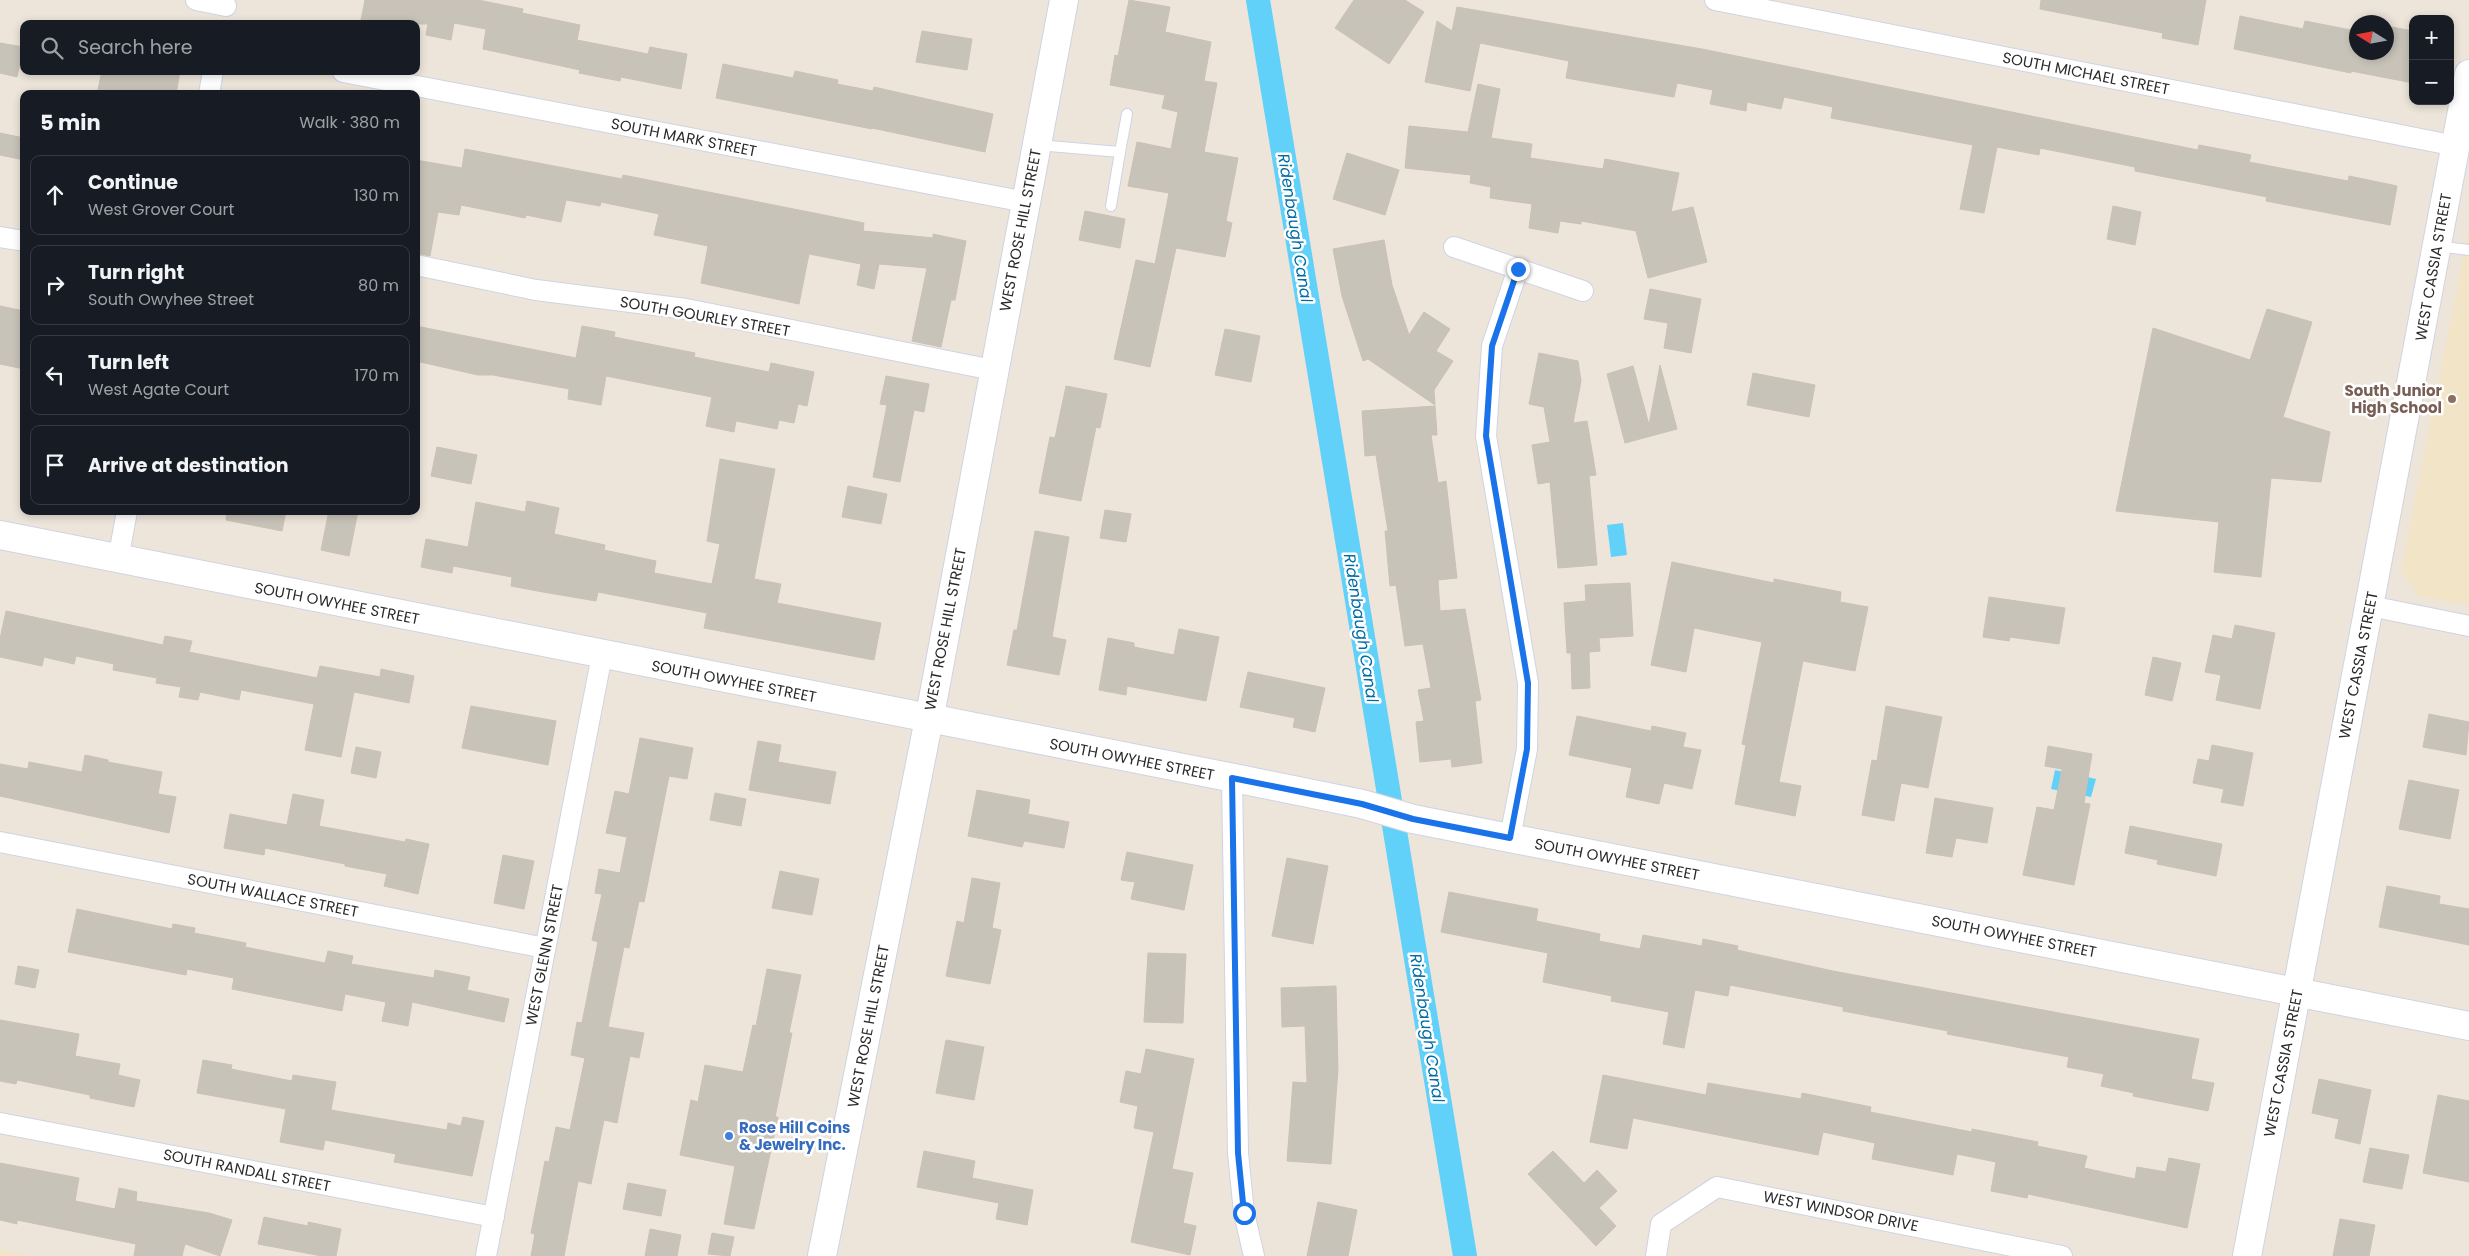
<!DOCTYPE html>
<meta charset="utf-8">
<style>
:root{--surface:#171b24;--page:#242831;--text:#f1f3f6;--muted:#9ea1a6;--line:#363941}
body{margin:0;font-family:Poppins,sans-serif;background:var(--page);color:var(--text)}
.controls{position:absolute;right:15px;top:15px;display:grid;overflow:hidden;border-radius:10px;box-shadow:0 2px 8px #0003}
.controls button{width:45px;height:45px;display:grid;place-items:center;padding:0;border:0;border-bottom:1px solid var(--line);background:var(--surface);color:var(--text);font:25px sans-serif}
.compass{position:absolute;left:2349px;top:15px;width:45px;height:45px;border-radius:50%;background:var(--surface);box-shadow:0 2px 8px #0003;rotate:281deg}
.stop{position:absolute;width:15px;height:15px;margin:-11px;border:4px solid #1a73e8;border-radius:50%;background:#fff}
.stop.end{background:#1a73e8;border-color:#fff;box-shadow:0 1px 5px #0008}
.list{margin:0;padding:0;list-style:none}
h2{display:flex;justify-content:space-between;align-items:center;height:65px;margin:0;padding:0 20px;font-size:21px}
h2 small{font-size:16px;font-weight:400;color:var(--muted)}
.list li{display:grid;grid-template-columns:32px 1fr auto;gap:15px;align-items:center;box-sizing:border-box;height:80px;margin:0 10px 10px;padding:0 10px;border:1px solid var(--line);border-radius:10px}
.list b{display:block;font-size:19px;white-space:nowrap}
.list p{margin:0;font-size:16px;white-space:nowrap;color:var(--muted)}
.list em{font-size:16px;font-style:normal;color:var(--muted)}
.icon{flex:none;width:28px;height:28px;fill:none;stroke:currentColor;stroke-width:2;stroke-linecap:round;stroke-linejoin:round}
.map{position:relative;flex:none;width:2469px;height:1256px;overflow:hidden}
.search{position:absolute;background:var(--surface);box-shadow:0 2px 8px #0003;left:20px;top:20px;width:400px;height:55px;display:flex;align-items:center;gap:12px;box-sizing:border-box;padding:0 18px;border-radius:10px;color:var(--muted);font-size:19px}
.panel{position:absolute;background:var(--surface);box-shadow:0 2px 8px #0003;left:20px;top:90px;width:400px;height:425px;border-radius:10px}
.map>svg:first-child{display:block}
.education{fill:#f1e4c7}
.water{fill:#62d1fa}
.lines{fill:none;stroke-linecap:round;stroke-linejoin:round}
.canal{stroke:#62d1fa;stroke-width:24}
.building{fill:#c8c3b9;stroke:#c9c1b4}
.lane-casing{stroke:#cfd3e4;stroke-width:12}
.street-casing{stroke:#cfd3e4;stroke-width:22}
.secondary-casing{stroke:#cfd3e4;stroke-width:30}
.lane{stroke:#fff;stroke-width:10}
.street{stroke:#fff;stroke-width:20}
.secondary{stroke:#fff;stroke-width:28}
.route{stroke:#1a73e8;stroke-width:6}
.education-dot{fill:#8d6e63;stroke:#fff;stroke-width:2}
.shop-dot{fill:#3f7fe0;stroke:#fff;stroke-width:2}
.labels{text-anchor:middle;dominant-baseline:central;stroke-width:5;stroke-linejoin:round;paint-order:stroke}
.street-label{font-size:15px;fill:#2a2a2a;stroke:#fff}
.education-label{font-size:15px;font-weight:bold;fill:#785e54;stroke:#fff;text-anchor:end}
.shop-label{font-size:15px;font-weight:bold;fill:#366cbe;stroke:#fff;text-anchor:start}
.water-label{font-size:16px;font-style:italic;fill:#006da7;stroke:#fff}
</style>
<div class="map">
<svg width="2469" height="1256" viewBox="0 0 2469 1256">
<rect width="100%" height="100%" fill="#ede5da"/>
<g class="education">
<polygon points="2469,227 2469,605 2418,596 2401,571"/>
<polygon points="0,1250 32,1256 0,1256"/>
</g>
<g class="water">
<polygon points="1623,523 1627,555 1611,557 1607,525"/>
<polygon points="2055,770 2096,779 2091,797 2051,789"/>
</g>
<g class="lines">
<polyline class="canal" points="1258,0 1465,1256"/>
</g>
<g class="building">
<polygon points="365,0 478,0 523,9 522,13 580,25 577,40 648,54 650,47 687,54 681,89 621,77 620,81 579,73 580,70 483,49 486,29 454,23 451,40 426,35 428,24 377,24 361,20"/>
<polygon points="1129,0 1170,7 1165,32 1211,42 1204,81 1217,83 1204,152 1238,158 1226,221 1232,223 1225,257 1176,248 1150,367 1114,359 1136,260 1155,264 1169,193 1128,186 1137,142 1171,149 1178,112 1162,108 1165,95 1110,85 1115,55 1118,56"/>
<polygon points="1354,0 1405,0 1424,12 1389,64 1335,28"/>
<polygon points="2041,0 2206,0 2198,45 2162,38 2163,33 2040,9"/>
<polygon points="1457,7 1702,49 2198,150 2199,145 2251,155 2249,162 2348,181 2349,176 2397,186 2390,225 2266,201 2267,197 2135,171 2135,167 2040,148 2039,155 1997,147 1984,213 1960,209 1973,145 1831,118 1833,107 1784,97 1781,109 1747,102 1746,111 1710,104 1713,90 1677,83 1674,97 1566,78 1569,61 1480,43 1470,91 1425,82 1437,21 1452,31"/>
<polygon points="2240,16 2303,29 2305,21 2356,31 2356,52 2386,52 2386,26 2413,31 2413,83 2351,71 2351,73 2234,49"/>
<polygon points="922,31 972,39 967,70 916,62"/>
<polygon points="0,43 23,47 17,77 0,73"/>
<polygon points="723,64 793,78 795,71 838,80 837,84 873,91 874,87 993,114 985,152 872,128 872,129 716,98"/>
<polygon points="102,71 180,71 176,94 97,94"/>
<polygon points="1478,84 1500,89 1491,138 1532,144 1530,158 1603,169 1605,159 1679,173 1671,212 1693,207 1707,262 1648,278 1636,231 1581,221 1581,224 1560,221 1558,233 1529,228 1532,204 1490,198 1491,187 1470,183 1471,175 1405,168 1409,126 1468,132"/>
<polygon points="0,133 24,138 24,160 0,155"/>
<polygon points="465,149 622,179 623,175 864,223 863,231 933,238 933,234 966,241 955,300 951,300 941,347 912,341 927,268 879,264 874,289 857,285 861,264 809,254 799,304 701,283 708,246 654,235 659,214 601,202 600,206 566,200 561,222 526,215 525,218 461,205 459,215 438,212 430,256 416,253 416,160 462,168"/>
<polygon points="1347,153 1399,170 1385,215 1333,199"/>
<polygon points="2113,206 2141,212 2135,245 2107,239"/>
<polygon points="1085,211 1125,219 1120,248 1079,240"/>
<polygon points="1384,240 1392,285 1409,335 1424,312 1450,329 1436,351 1453,361 1434,390 1435,405 1368,359 1363,361 1342,296 1333,249"/>
<polygon points="1650,289 1701,299 1691,353 1664,348 1668,323 1644,319"/>
<polygon points="0,306 24,311 24,369 0,364"/>
<polygon points="2267,309 2312,322 2283,417 2330,432 2321,482 2271,478 2261,577 2214,572 2219,522 2116,511 2153,328 2250,360"/>
<polygon points="416,326 576,358 582,326 615,332 614,337 695,353 694,357 769,372 771,363 814,372 807,406 798,404 794,423 779,420 777,429 736,421 734,432 706,426 712,397 606,376 601,405 568,399 569,389 493,375 478,375 416,361"/>
<polygon points="1225,329 1260,336 1251,382 1215,375"/>
<polygon points="1539,353 1578,361 1581,381 1573,423 1587,421 1596,475 1589,476 1597,565 1558,568 1550,482 1538,484 1532,445 1550,442 1544,407 1529,404"/>
<polygon points="1660,365 1677,429 1625,443 1607,374 1633,366 1649,425"/>
<polygon points="1753,373 1815,385 1809,417 1747,405"/>
<polygon points="886,376 929,384 924,412 914,410 900,482 873,477 887,405 880,404"/>
<polygon points="1066,386 1107,394 1100,428 1096,427 1081,501 1039,493 1050,437 1055,438"/>
<polygon points="1435,406 1437,435 1431,435 1438,483 1446,481 1457,578 1438,580 1440,611 1465,609 1481,700 1475,701 1482,763 1452,767 1451,759 1420,762 1416,722 1424,721 1418,690 1431,688 1423,644 1405,646 1396,585 1390,586 1385,531 1388,531 1376,455 1365,456 1362,411"/>
<polygon points="437,447 477,455 471,484 431,476"/>
<polygon points="720,459 775,469 754,579 781,584 777,603 881,623 874,660 704,628 707,613 598,592 596,601 543,592 511,586 512,577 453,566 452,573 421,567 426,539 468,547 476,502 525,512 527,501 559,508 554,534 605,545 604,550 656,561 654,573 712,584 720,544 707,541"/>
<polygon points="848,486 887,494 881,524 842,517"/>
<polygon points="1105,510 1131,514 1126,542 1100,538"/>
<polygon points="227,511 286,511 282,531 226,520"/>
<polygon points="329,511 358,511 349,556 321,550"/>
<polygon points="1035,531 1069,537 1052,637 1066,640 1059,675 1007,665 1014,630 1017,630"/>
<polygon points="1672,562 1774,583 1774,579 1841,592 1840,602 1868,607 1855,671 1803,661 1779,782 1801,786 1795,816 1735,804 1746,745 1742,744 1762,642 1694,628 1686,672 1651,665"/>
<polygon points="1630,583 1633,636 1599,638 1600,651 1589,652 1590,688 1572,689 1571,653 1567,653 1564,603 1586,601 1585,585"/>
<polygon points="1989,597 2065,608 2059,644 2010,637 2009,641 1983,637"/>
<polygon points="6,611 163,645 165,636 192,641 189,652 317,678 320,666 380,677 381,669 414,676 409,703 354,692 341,757 305,750 314,704 241,690 239,700 200,692 198,700 179,697 181,687 156,683 157,678 113,670 114,664 76,656 74,664 44,657 42,666 0,657 0,639"/>
<polygon points="2235,625 2275,633 2260,709 2216,700 2221,675 2205,672 2213,635 2232,639"/>
<polygon points="1179,629 1219,637 1206,701 1127,686 1126,695 1099,690 1108,638 1134,643 1134,647 1174,655"/>
<polygon points="2153,657 2181,663 2172,701 2145,695"/>
<polygon points="1248,672 1325,688 1315,732 1293,727 1295,718 1240,707"/>
<polygon points="471,706 556,721 548,765 462,748"/>
<polygon points="1886,706 1942,717 1928,788 1901,783 1894,821 1862,815 1872,760 1877,761"/>
<polygon points="2429,714 2469,722 2466,755 2423,747"/>
<polygon points="1577,716 1651,731 1652,726 1686,733 1683,747 1701,750 1692,789 1664,783 1659,804 1626,797 1632,768 1569,755"/>
<polygon points="640,738 693,748 687,779 669,776 644,902 639,901 629,948 624,947 608,1027 644,1033 639,1058 630,1056 617,1123 604,1120 591,1184 578,1181 564,1256 531,1256 535,1234 531,1233 545,1161 549,1162 556,1127 570,1130 585,1058 571,1055 577,1022 582,1023 598,942 592,940 602,894 595,893 599,869 620,873 627,837 606,833 615,791 629,794"/>
<polygon points="758,741 781,745 778,762 836,772 830,804 749,790"/>
<polygon points="2212,745 2253,753 2243,806 2221,802 2224,789 2193,783 2198,759 2209,761"/>
<polygon points="2048,746 2092,754 2084,803 2090,804 2074,885 2023,875 2037,807 2054,810 2062,769 2045,766"/>
<polygon points="356,747 381,752 376,778 351,773"/>
<polygon points="85,755 108,760 108,762 162,772 158,794 176,797 169,833 0,796 0,764 28,769 29,762 82,772"/>
<polygon points="2409,780 2459,790 2450,839 2399,829"/>
<polygon points="977,790 1030,800 1028,814 1069,822 1064,848 1024,841 1022,847 968,836"/>
<polygon points="715,793 746,799 741,826 710,820"/>
<polygon points="293,794 324,800 319,826 405,842 406,839 429,844 418,894 384,886 387,874 345,866 345,864 265,848 264,855 224,848 230,814 287,825"/>
<polygon points="1935,798 1993,808 1987,843 1956,838 1952,857 1926,853"/>
<polygon points="2130,826 2222,844 2216,876 2157,864 2158,860 2125,853"/>
<polygon points="1127,852 1193,865 1184,910 1131,899 1135,882 1121,880"/>
<polygon points="503,855 534,861 524,909 494,903"/>
<polygon points="1287,858 1328,866 1313,944 1272,936"/>
<polygon points="780,871 819,879 812,915 772,908"/>
<polygon points="972,878 1000,883 992,928 1001,930 990,984 946,976 957,921 964,923"/>
<polygon points="2387,886 2440,896 2439,904 2469,909 2469,945 2379,927"/>
<polygon points="1449,892 1538,909 1536,921 1600,934 1599,941 1640,949 1643,935 1702,946 1703,939 1738,946 1737,950 1833,971 2199,1039 2191,1079 2214,1083 2208,1111 2133,1096 2134,1093 2101,1086 2104,1074 2067,1067 2069,1057 1947,1034 1948,1031 1843,1011 1843,1007 1730,985 1728,996 1695,990 1684,1048 1663,1044 1669,1012 1611,1001 1612,996 1543,982 1548,953 1441,932"/>
<polygon points="77,909 172,929 173,924 195,928 194,933 246,943 245,947 325,963 328,951 353,956 351,964 434,978 435,970 470,977 467,990 509,999 504,1022 412,1002 408,1026 382,1021 386,1002 345,994 342,1011 232,989 234,978 187,969 186,975 68,952"/>
<polygon points="1148,953 1186,954 1183,1023 1144,1022"/>
<polygon points="18,966 39,970 35,988 15,984"/>
<polygon points="767,969 801,975 789,1033 792,1033 775,1117 778,1117 754,1229 724,1224 735,1166 680,1155 691,1100 698,1102 705,1065 743,1072 753,1025 756,1026"/>
<polygon points="1336,986 1338,1069 1331,1164 1287,1161 1293,1082 1307,1083 1305,1026 1282,1027 1281,988"/>
<polygon points="0,1020 79,1034 75,1056 120,1064 118,1075 140,1080 134,1107 90,1098 90,1095 17,1080 16,1084 0,1081"/>
<polygon points="946,1040 984,1047 974,1100 936,1093"/>
<polygon points="1146,1049 1194,1059 1172,1169 1193,1173 1183,1223 1196,1226 1190,1255 1131,1242 1154,1132 1134,1128 1138,1106 1120,1102 1126,1071 1141,1074"/>
<polygon points="203,1060 232,1065 231,1069 292,1081 293,1075 336,1082 331,1110 447,1130 448,1123 461,1126 463,1117 484,1121 472,1176 394,1162 396,1154 325,1140 323,1150 280,1142 286,1109 197,1093"/>
<polygon points="1603,1075 1706,1095 1708,1083 1801,1099 1802,1093 1871,1107 1870,1112 1972,1132 1972,1129 2038,1142 2037,1146 2087,1156 2084,1168 2135,1179 2137,1167 2166,1172 2169,1158 2200,1164 2187,1228 2028,1194 2027,1198 1991,1191 1996,1162 1957,1154 1953,1175 1872,1159 1875,1143 1823,1132 1818,1155 1633,1118 1627,1149 1590,1142"/>
<polygon points="2319,1079 2371,1090 2360,1144 2335,1138 2339,1119 2312,1113"/>
<polygon points="2438,1095 2469,1101 2469,1182 2423,1173"/>
<polygon points="2370,1148 2409,1155 2402,1189 2363,1182"/>
<polygon points="924,1151 975,1161 972,1178 1033,1190 1027,1225 996,1219 999,1203 917,1187"/>
<polygon points="1553,1151 1584,1183 1597,1170 1617,1191 1599,1208 1616,1226 1596,1246 1528,1174"/>
<polygon points="0,1163 79,1178 75,1201 115,1209 119,1188 137,1192 136,1201 209,1213 232,1220 220,1256 185,1244 182,1256 134,1256 136,1244 17,1220 17,1224 0,1220"/>
<polygon points="628,1183 666,1190 661,1216 623,1209"/>
<polygon points="1318,1202 1357,1210 1348,1256 1307,1256"/>
<polygon points="264,1217 308,1226 308,1222 341,1229 336,1256 322,1256 258,1244"/>
<polygon points="2340,1219 2375,1225 2369,1256 2333,1256"/>
<polygon points="650,1229 681,1235 677,1256 645,1256"/>
<polygon points="712,1233 734,1237 730,1256 708,1254"/>
</g>
<g class="lines">
<g class="lane-casing">
<g id="lane">
<polyline points="1037,145 1120,152 1111,206"/>
<polyline points="1120,152 1127,114"/>
<polyline points="2437,246 2469,250"/>
</g>
</g>
<g class="street-casing">
<g id="street">
<polyline points="196,0 226,6"/>
<polyline points="1715,0 2456,146"/>
<polyline points="343,72 1026,202"/>
<polyline points="209,94 213,71"/>
<polyline points="0,237 24,241"/>
<polyline points="1454,247 1583,291"/>
<polyline points="416,265 536,290 686,309 993,370"/>
<polyline points="118,560 127,511"/>
<polyline points="2370,606 2469,626"/>
<polyline points="1232,778 1238,1153 1244,1213 1254,1256"/>
<polyline points="1510,838 1527,749 1528,683 1486,436 1492,346 1518,269"/>
<polyline points="0,842 545,948"/>
<polyline points="0,1123 494,1217"/>
<polyline points="486,1256 602,655"/>
<polyline points="1656,1256 1661,1224 1717,1187 2062,1256"/>
</g>
</g>
<g class="secondary-casing">
<g id="secondary">
<polyline points="0,535 1244,780 1362,804 1413,819 2469,1026"/>
<polyline points="822,1256 934,694 1064,0"/>
<polyline points="2247,1256 2469,74"/>
</g>
</g>
<use href="#lane" class="lane"/>
<use href="#street" class="street"/>
<use href="#secondary" class="secondary"/>
</g>
<g class="lines">
<polyline class="route" points="1244,1213 1238,1153 1232,778 1362,804 1413,819 1510,838 1527,749 1528,683 1486,436 1492,346 1518,269"/>
</g>
<circle class="education-dot" cx="2452" cy="399" r="5"/>
<circle class="shop-dot" cx="729" cy="1136" r="5"/>
<g class="labels">
<g class="street-label">
<text transform="translate(2086 73) rotate(11)">SOUTH MICHAEL STREET</text>
<text transform="translate(684 137) rotate(11)">SOUTH MARK STREET</text>
<text transform="translate(1020 230) rotate(-79)">WEST ROSE HILL STREET</text>
<text transform="translate(2433 267) rotate(-80)">WEST CASSIA STREET</text>
<text transform="translate(705 316) rotate(10)">SOUTH GOURLEY STREET</text>
<text transform="translate(337 603) rotate(11)">SOUTH OWYHEE STREET</text>
<text transform="translate(945 629) rotate(-79)">WEST ROSE HILL STREET</text>
<text transform="translate(2358 665) rotate(-79)">WEST CASSIA STREET</text>
<text transform="translate(734 681) rotate(11)">SOUTH OWYHEE STREET</text>
<text transform="translate(1132 759) rotate(11)">SOUTH OWYHEE STREET</text>
<text transform="translate(1617 859) rotate(11)">SOUTH OWYHEE STREET</text>
<text transform="translate(273 895) rotate(11)">SOUTH WALLACE STREET</text>
<text transform="translate(2014 936) rotate(11)">SOUTH OWYHEE STREET</text>
<text transform="translate(544 955) rotate(-79)">WEST GLENN STREET</text>
<text transform="translate(868 1026) rotate(-79)">WEST ROSE HILL STREET</text>
<text transform="translate(2283 1063) rotate(-79)">WEST CASSIA STREET</text>
<text transform="translate(247 1170) rotate(11)">SOUTH RANDALL STREET</text>
<text transform="translate(1841 1211) rotate(11)">WEST WINDSOR DRIVE</text>
</g>
<g class="education-label">
<text x="2442" y="390">South Junior<tspan x="2442" dy="17">High School</tspan></text>
</g>
<g class="shop-label">
<text x="739" y="1127">Rose Hill Coins<tspan x="739" dy="17">&amp; Jewelry Inc.</tspan></text>
</g>
<g class="water-label">
<text transform="translate(1295 228) rotate(81)">Ridenbaugh Canal</text>
<text transform="translate(1361 628) rotate(81)">Ridenbaugh Canal</text>
<text transform="translate(1427 1028) rotate(81)">Ridenbaugh Canal</text>
</g>
</g>
</svg>
<div class="controls">
<button>+</button>
<button>−</button>
</div>
<svg class="compass" viewBox="-18 -18 36 36"><path d="M0-13l5 13h-10z" fill="#e53935"/><path d="M0 13l5-13h-10z" fill="#9ea1a6"/></svg>
<div class="stop" style="left:1244px;top:1213px"></div>
<div class="stop end" style="left:1518px;top:269px"></div>
<div class="search"><svg class="icon" aria-label="search" viewBox="0 0 24 24"><circle cx="10" cy="10" r="6"/><path d="M15 15l6 6"/></svg>Search here</div>
<section class="panel">
<h2>5 min<small>Walk · 380 m</small></h2>
<ul class="list">
<li><svg class="icon" aria-label="ahead" viewBox="0 0 24 24"><path d="M12 20V5M6 11l6-6 6 6"/></svg><div><b>Continue</b><p>West Grover Court</p></div><em>130 m</em></li>
<li><svg class="icon" aria-label="right" viewBox="0 0 24 24"><path d="M7 20v-9h11M14 6l5 5-5 5"/></svg><div><b>Turn right</b><p>South Owyhee Street</p></div><em>80 m</em></li>
<li><svg class="icon" aria-label="left" viewBox="0 0 24 24"><path d="M17 20v-9H6M10 6l-5 5 5 5"/></svg><div><b>Turn left</b><p>West Agate Court</p></div><em>170 m</em></li>
<li><svg class="icon" aria-label="arrive" viewBox="0 0 24 24"><path d="M6 21V4h12l-3 4 3 4H6"/></svg><div><b>Arrive at destination</b></div></li>
</ul>
</section>
</div>
